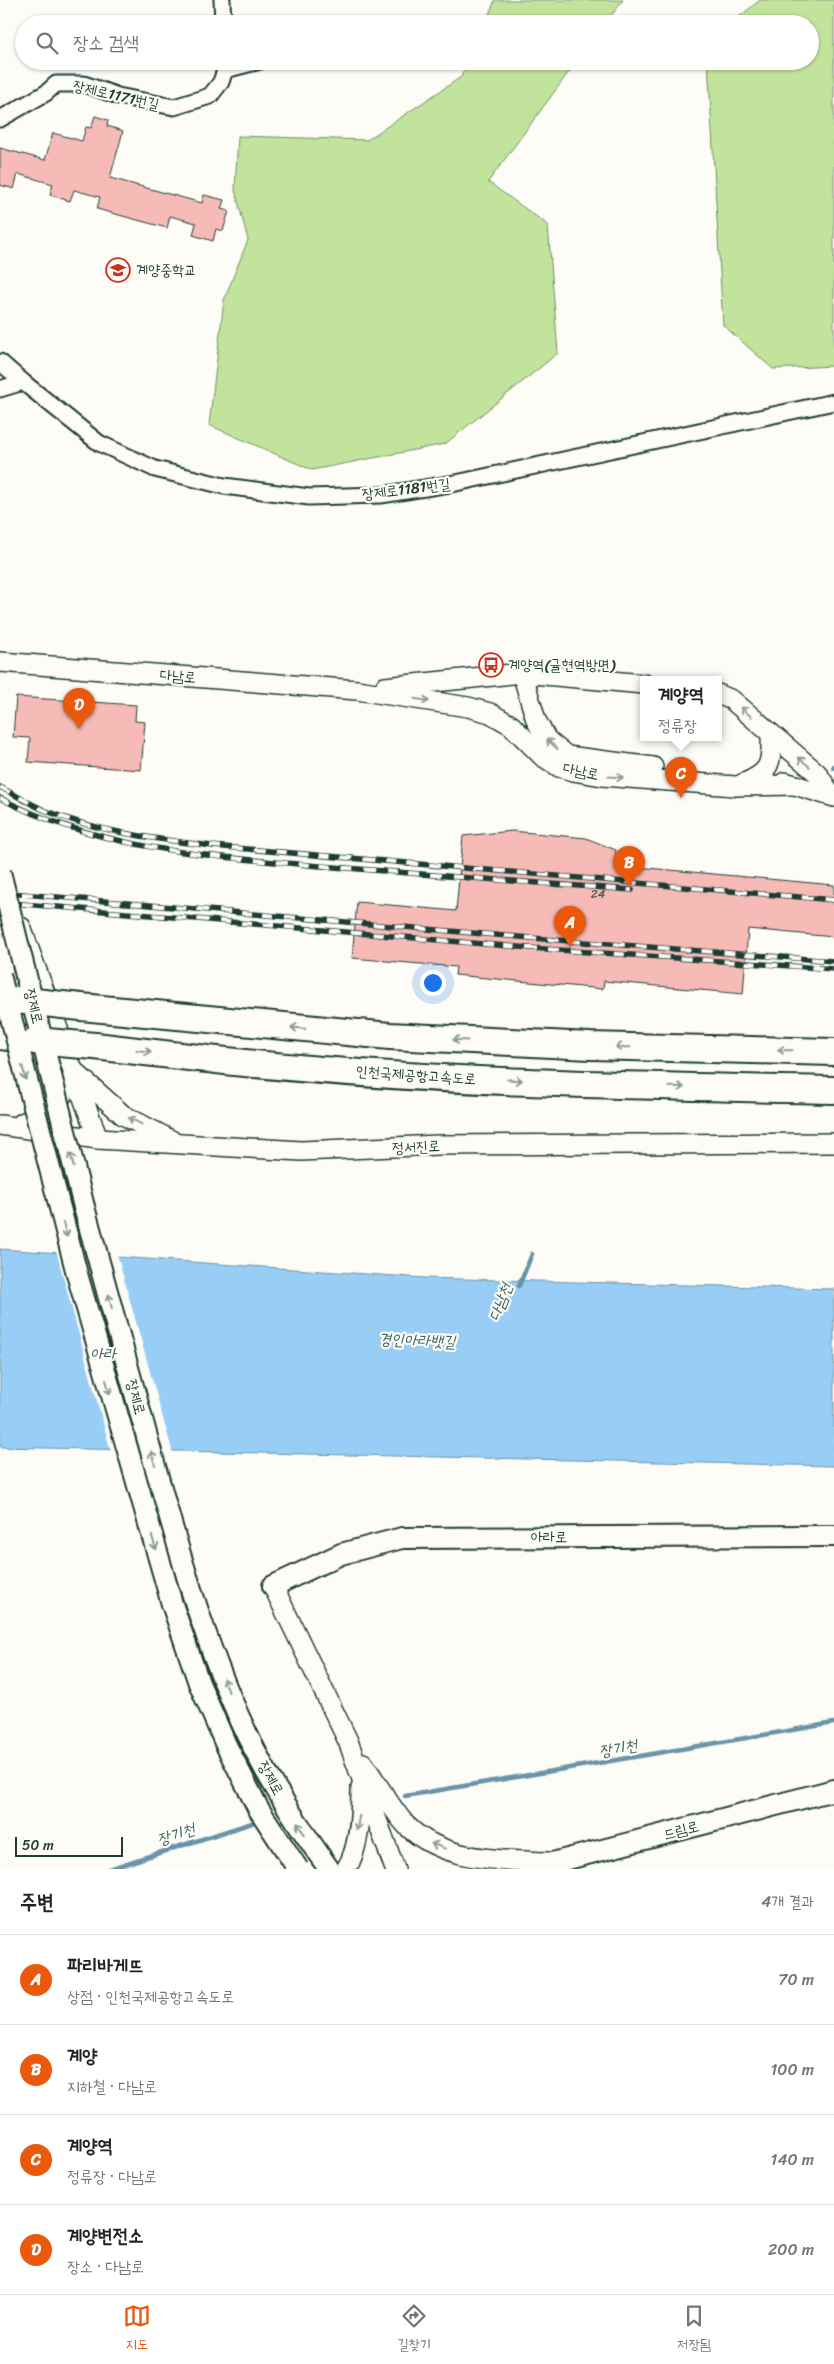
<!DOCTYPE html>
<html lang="ko">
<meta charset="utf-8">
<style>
:root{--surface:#fff;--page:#f6f6f6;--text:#222;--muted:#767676;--line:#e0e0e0;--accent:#ea580c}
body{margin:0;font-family:Sriracha,"Poor Story",sans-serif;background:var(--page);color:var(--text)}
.scale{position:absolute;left:15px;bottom:12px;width:108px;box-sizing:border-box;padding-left:5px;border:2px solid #1f3d34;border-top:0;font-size:14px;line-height:18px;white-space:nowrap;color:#1f3d34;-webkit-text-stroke:4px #fdfcf7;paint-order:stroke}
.you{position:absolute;left:432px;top:982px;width:18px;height:18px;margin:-12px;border:4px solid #fff;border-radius:50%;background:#1a73e8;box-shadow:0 0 0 8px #1a73e833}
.badge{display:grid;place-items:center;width:32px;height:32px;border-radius:50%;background:var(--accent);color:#fff;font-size:16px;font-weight:700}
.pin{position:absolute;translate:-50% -41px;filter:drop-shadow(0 1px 2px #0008)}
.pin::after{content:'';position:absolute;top:26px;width:18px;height:15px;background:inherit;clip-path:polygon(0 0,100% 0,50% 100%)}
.popup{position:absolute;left:640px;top:676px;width:82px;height:65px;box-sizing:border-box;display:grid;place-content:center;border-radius:0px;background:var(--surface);filter:drop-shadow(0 1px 4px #0005);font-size:16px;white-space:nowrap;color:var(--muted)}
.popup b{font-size:19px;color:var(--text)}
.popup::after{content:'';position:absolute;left:50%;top:100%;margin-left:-10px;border:10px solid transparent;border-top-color:var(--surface)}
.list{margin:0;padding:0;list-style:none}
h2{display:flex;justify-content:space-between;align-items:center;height:65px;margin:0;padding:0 20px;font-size:21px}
h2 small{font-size:16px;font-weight:400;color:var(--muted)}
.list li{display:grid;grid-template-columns:32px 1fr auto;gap:15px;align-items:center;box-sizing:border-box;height:90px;padding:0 20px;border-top:1px solid var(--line)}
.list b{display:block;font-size:19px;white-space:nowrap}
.list p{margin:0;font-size:16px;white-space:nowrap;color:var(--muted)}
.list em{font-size:16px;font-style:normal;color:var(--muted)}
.icon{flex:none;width:28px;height:28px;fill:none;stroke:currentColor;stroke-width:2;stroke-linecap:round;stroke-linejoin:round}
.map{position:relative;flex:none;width:834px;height:1869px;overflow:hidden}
.search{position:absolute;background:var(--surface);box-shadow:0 1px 4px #0004;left:15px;right:15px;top:15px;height:55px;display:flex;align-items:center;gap:12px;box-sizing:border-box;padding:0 18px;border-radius:28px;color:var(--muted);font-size:19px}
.sheet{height:425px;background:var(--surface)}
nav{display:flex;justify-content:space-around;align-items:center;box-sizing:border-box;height:70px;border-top:1px solid var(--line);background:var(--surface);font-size:14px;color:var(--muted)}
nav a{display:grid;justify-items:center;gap:2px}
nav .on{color:var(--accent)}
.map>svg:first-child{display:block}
.green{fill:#c2e39c;stroke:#709068}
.water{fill:#98cef6;stroke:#6894a8}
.pier{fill:#fdfcf7}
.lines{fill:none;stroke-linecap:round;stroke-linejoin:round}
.stream{stroke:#6894a8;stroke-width:4.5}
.building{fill:#f7bbb7;stroke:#1f3d34}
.minor-casing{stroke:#1f3d34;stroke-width:19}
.tertiary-casing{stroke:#1f3d34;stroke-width:22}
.secondary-casing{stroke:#1f3d34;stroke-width:24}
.motorway-casing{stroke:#1f3d34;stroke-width:30}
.minor{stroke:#fdfcf7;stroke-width:15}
.tertiary{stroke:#fdfcf7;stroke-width:19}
.secondary{stroke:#fdfcf7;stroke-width:20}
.motorway{stroke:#fdfcf7;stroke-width:26}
.rail-casing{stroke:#1f3d34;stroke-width:5.5}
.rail{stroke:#fdfcf7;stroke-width:4;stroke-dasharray:11;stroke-linecap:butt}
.secondary-bridge-casing{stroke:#1f3d34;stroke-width:24;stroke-linecap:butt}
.motorway-bridge-casing{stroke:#1f3d34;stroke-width:30;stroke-linecap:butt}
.secondary-bridge{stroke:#fdfcf7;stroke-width:20}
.motorway-bridge{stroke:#fdfcf7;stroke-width:26}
.oneway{stroke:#8e9c96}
.labels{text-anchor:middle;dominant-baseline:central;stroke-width:4.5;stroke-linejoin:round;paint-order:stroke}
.number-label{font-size:12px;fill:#555c55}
.street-label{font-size:15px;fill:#1f3d34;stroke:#fdfcf7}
.poi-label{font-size:15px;fill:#1f3d34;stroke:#fdfcf7;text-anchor:start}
.water-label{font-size:16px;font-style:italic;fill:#3d6164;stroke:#fdfcf7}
</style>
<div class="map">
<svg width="834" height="1869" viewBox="0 0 834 1869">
<rect width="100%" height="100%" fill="#fdfcf7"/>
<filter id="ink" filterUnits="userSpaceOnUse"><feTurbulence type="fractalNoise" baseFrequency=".02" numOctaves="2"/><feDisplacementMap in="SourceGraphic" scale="10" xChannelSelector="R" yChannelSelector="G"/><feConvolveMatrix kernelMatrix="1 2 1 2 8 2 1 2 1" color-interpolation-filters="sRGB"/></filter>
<g filter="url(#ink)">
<g class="green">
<polygon points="495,0 623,0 605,24 485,24"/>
<polygon points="760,0 834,0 834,366 773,369 723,325 708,61 810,61 810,24 730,24"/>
<polygon points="468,61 577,61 488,182 548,225 558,353 445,444 312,470 209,425 224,300 248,240 235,190 238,136 367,140 461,77"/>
</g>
<polygon class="water" points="0,1249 425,1278 834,1289 834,1466 0,1447"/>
<polygon class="pier" points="56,1250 117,1254 173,1454 111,1452"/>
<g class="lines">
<g class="stream">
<polyline points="833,768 834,766"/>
<polyline points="519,1286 532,1254"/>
<polyline points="405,1796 834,1723"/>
<polyline points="109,1869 252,1823"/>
</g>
</g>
<g class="building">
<polygon points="95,116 108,120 107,126 123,131 110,178 202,203 204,195 224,200 221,209 229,211 223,231 216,229 213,241 193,235 196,223 170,216 167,228 97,209 100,197 74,190 70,201 50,195 53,184 18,174 14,189 0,185 0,148 45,160 53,133 82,141 86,127 91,128"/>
<polygon points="16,697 136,705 135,721 145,722 141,770 28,762 30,738 13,737"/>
<polygon points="512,831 586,838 616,850 615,865 834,885 834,937 748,929 743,994 604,981 603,989 455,975 456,967 352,958 357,902 456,911 463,836"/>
</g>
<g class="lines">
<g class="minor-casing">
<g id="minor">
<polyline points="222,0 223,24"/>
<polyline points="0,119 46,93 56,84 84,84 118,96 174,107 210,96 221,82 225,70 260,61"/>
<polyline points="0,362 23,382"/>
<polyline points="0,389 23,382 99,443 155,469 224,486 309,497 381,495 456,483 834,402"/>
</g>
</g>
<g class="tertiary-casing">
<g id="tertiary">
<polyline points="0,662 357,690 468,707 490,713 511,725 542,756 559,767 573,771 602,776 735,786 796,785"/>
<polyline points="522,673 536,720 547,740 567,756 653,767"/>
<polyline points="385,687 522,673 644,684"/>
<polyline points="718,694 732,700 817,773 832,796"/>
<polyline points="785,782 834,797"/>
<path d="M742 784C771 773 772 763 771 734"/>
<polyline points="21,927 98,1139"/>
<path d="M22 1123C54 1110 61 1102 75 1072L123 1115 171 1140"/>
<polyline points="0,1125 98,1139 301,1151 439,1145 834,1143"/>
<polyline points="273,1586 348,1741 395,1869"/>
<path d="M363 1763C376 1781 392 1810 407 1826 444 1862 501 1860 549 1862"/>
<path d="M346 1869C360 1848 361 1812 361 1787"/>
</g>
</g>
<g class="secondary-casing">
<g id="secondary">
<path d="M84 1207C107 1291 130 1375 153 1459 181 1561 212 1670 262 1764 282 1801 305 1835 329 1869"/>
<polyline points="273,1586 341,1554 402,1538 834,1536"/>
<polyline points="529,1869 834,1790"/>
</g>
</g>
<g class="motorway-casing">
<g id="motorway">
<polyline points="81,1007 390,1036 590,1046 834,1052"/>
<polyline points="0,1036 35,1041"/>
<path d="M95 1046C145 1052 195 1058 245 1063 441 1083 638 1086 834 1090"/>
</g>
</g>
<use href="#minor" class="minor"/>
<use href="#tertiary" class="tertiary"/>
<use href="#secondary" class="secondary"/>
<use href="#motorway" class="motorway"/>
<g class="rail-casing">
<g id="rail">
<path d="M0 787C15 795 29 803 44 810 97 832 156 839 212 846L834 900"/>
<path d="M0 798C102 852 221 857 334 867 433 875 533 883 632 890"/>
<polyline points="0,892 531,938 834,961"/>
<polyline points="0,902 530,948 834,969"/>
</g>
</g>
<use href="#rail" class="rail"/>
<g class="secondary-bridge-casing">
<g id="secondary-bridge">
<polyline points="0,872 84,1207"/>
<polyline points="0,975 77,1274 172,1604 199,1683 226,1745 258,1808 298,1869"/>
</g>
</g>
<g class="motorway-bridge-casing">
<g id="motorway-bridge">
<polyline points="16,1000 81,1007"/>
<polyline points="35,1041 95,1046"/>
</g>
</g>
<use href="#secondary-bridge" class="secondary-bridge"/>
<use href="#motorway-bridge" class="motorway-bridge"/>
</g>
<defs><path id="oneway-shaft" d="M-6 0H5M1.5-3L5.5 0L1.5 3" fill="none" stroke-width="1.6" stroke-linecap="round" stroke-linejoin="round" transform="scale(1.25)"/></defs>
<g class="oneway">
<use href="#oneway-shaft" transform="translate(422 700) rotate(9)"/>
<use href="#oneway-shaft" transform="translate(746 712) rotate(-139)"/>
<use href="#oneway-shaft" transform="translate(552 744) rotate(-137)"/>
<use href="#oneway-shaft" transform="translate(804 762) rotate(-139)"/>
<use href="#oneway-shaft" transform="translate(616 777) rotate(4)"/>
<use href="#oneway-shaft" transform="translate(298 1028) rotate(-175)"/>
<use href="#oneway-shaft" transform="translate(460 1040) rotate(-177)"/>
<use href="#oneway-shaft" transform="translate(623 1047) rotate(-179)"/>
<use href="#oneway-shaft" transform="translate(785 1050) rotate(-179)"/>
<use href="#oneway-shaft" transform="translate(144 1051) rotate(7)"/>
<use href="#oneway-shaft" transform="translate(24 1073) rotate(76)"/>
<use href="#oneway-shaft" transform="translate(515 1080) rotate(3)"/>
<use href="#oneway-shaft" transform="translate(677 1087) rotate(1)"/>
<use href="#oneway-shaft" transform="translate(135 1121) rotate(-153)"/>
<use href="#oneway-shaft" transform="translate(72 1160) rotate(-104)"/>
<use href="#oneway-shaft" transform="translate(65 1230) rotate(75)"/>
<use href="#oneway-shaft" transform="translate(110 1301) rotate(-105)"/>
<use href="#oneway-shaft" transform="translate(108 1387) rotate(74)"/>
<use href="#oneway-shaft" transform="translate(153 1458) rotate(-105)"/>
<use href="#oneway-shaft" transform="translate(154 1543) rotate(73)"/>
<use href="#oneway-shaft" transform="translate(226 1685) rotate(-110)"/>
<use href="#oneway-shaft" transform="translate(358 1823) rotate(100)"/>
<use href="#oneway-shaft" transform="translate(301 1829) rotate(-124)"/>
<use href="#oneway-shaft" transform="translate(438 1846) rotate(-159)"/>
</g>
</g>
<defs>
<g id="school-ring" transform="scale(1.25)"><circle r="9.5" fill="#fdfcf7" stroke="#c8321e" stroke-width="1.5"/><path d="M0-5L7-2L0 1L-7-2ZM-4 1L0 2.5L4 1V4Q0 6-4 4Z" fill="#c8321e"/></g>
<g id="bus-ring" transform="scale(1.25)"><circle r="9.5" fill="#fdfcf7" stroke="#c8321e" stroke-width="1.5"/><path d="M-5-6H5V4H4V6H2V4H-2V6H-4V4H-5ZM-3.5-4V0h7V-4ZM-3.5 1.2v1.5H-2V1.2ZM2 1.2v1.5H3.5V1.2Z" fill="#c8321e"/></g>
</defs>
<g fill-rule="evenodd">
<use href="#school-ring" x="118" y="270"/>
<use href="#bus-ring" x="491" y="665"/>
</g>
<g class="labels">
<g class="number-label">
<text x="598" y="894">24</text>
</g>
<g class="street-label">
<text transform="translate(116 95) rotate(13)">장제로1171번길</text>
<text transform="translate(406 489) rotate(-7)">장제로1181번길</text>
<text transform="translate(178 676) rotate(5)">다남로</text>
<text transform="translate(581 771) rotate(12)">다남로</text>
<text transform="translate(34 1006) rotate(76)">장제로</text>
<text transform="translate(416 1075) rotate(4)">인천국제공항고속도로</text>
<text transform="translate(416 1147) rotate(-3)">정서진로</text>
<text transform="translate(136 1397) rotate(75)">장제로</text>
<text x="549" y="1537">아라로</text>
<text transform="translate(271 1778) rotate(61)">장제로</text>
<text transform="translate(681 1830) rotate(-14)">드림로</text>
</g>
<g class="poi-label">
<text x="136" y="270">계양중학교</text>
<text x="508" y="665">계양역(귤현역방면)</text>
</g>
<g class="water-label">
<text transform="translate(500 1302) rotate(-69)">다남천</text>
<text transform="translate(417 1340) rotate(2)">경인아라뱃길</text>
<text x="103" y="1353">아라</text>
<text transform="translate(618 1748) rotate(-10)">장기천</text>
<text transform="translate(176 1834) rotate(-18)">장기천</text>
</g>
</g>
</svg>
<div class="scale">50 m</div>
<div class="you"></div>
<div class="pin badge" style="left:570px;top:947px">A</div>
<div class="pin badge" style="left:629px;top:887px">B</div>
<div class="pin badge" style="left:681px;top:798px">C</div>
<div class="popup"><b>계양역</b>정류장</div>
<div class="pin badge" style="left:79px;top:729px">D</div>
<div class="search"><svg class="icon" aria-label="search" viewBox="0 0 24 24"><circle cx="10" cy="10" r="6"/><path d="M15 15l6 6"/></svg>장소 검색</div>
</div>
<section class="sheet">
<h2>주변<small>4개 결과</small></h2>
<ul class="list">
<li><span class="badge">A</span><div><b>파리바게뜨</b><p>상점 · 인천국제공항고속도로</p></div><em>70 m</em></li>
<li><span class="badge">B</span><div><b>계양</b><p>지하철 · 다남로</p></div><em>100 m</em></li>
<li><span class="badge">C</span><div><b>계양역</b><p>정류장 · 다남로</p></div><em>140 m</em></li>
<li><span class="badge">D</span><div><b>계양변전소</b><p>장소 · 다남로</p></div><em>200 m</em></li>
</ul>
</section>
<nav>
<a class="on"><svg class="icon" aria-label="map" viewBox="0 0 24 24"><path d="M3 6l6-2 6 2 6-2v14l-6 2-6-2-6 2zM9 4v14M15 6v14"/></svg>지도</a>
<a><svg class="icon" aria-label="directions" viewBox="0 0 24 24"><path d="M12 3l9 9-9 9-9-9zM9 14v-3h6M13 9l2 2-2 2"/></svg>길찾기</a>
<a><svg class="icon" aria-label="saved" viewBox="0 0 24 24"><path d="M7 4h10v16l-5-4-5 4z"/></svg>저장됨</a>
</nav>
